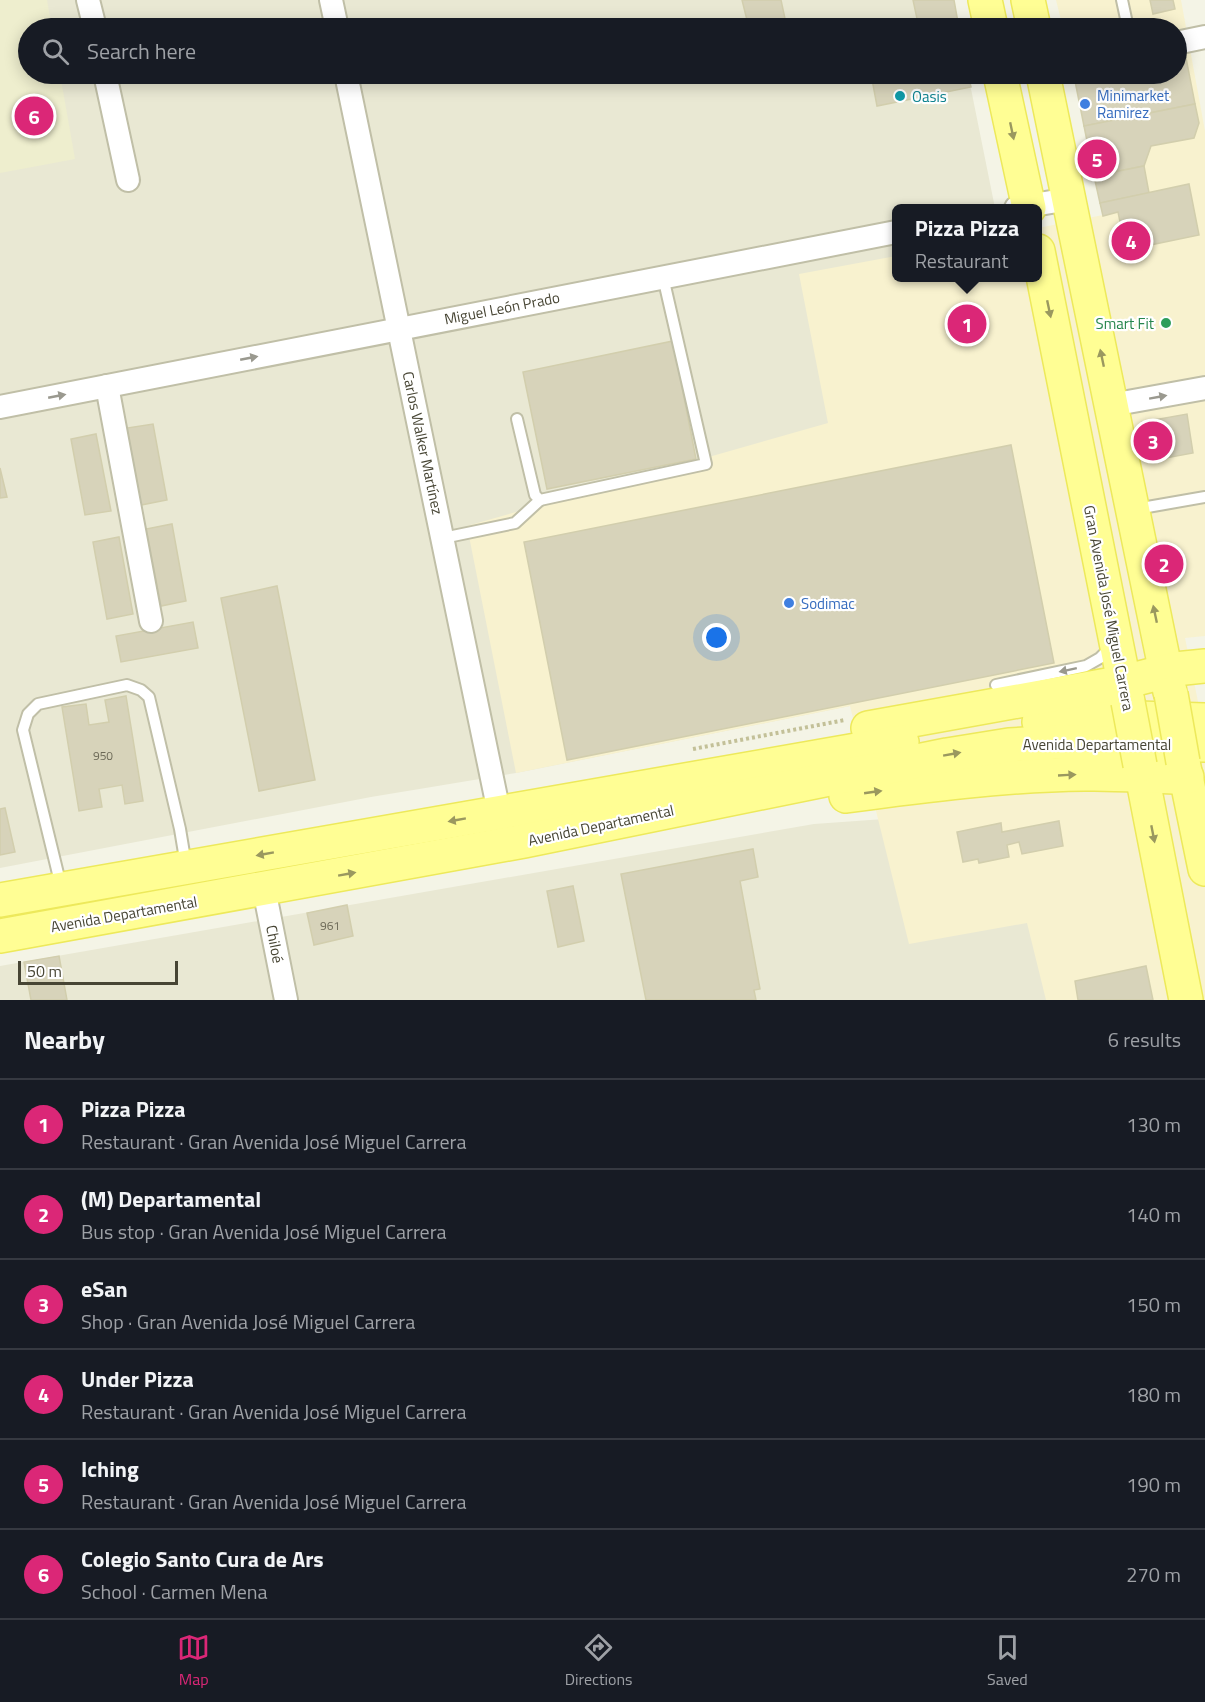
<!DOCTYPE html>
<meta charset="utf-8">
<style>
:root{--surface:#171b24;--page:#20242c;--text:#f1f3f6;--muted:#9ea1a6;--line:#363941;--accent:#db2777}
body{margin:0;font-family:"Titillium Web",sans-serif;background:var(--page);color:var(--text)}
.scale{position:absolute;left:18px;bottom:15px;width:160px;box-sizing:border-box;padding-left:6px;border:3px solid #474534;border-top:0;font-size:16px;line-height:21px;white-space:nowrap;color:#474534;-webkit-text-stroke:4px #fff;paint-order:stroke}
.you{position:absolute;left:717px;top:638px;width:21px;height:21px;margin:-15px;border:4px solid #fff;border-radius:50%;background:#1a73e8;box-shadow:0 0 0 9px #1a73e833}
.badge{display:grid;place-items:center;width:39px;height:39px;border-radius:50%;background:var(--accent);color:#fff;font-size:20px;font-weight:700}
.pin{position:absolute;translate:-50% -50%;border:3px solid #fff;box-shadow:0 2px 6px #0006}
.popup{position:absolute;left:892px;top:204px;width:150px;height:78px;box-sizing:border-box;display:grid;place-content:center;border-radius:9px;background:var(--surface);filter:drop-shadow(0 2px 4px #0005);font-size:20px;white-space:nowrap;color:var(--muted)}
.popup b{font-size:22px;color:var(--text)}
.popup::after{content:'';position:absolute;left:50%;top:100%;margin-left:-12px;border:12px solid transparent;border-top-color:var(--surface)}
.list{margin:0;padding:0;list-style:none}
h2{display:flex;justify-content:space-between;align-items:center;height:78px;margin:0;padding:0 24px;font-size:26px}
h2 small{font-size:20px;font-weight:400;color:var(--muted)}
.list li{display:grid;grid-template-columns:39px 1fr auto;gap:18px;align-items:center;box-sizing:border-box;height:90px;padding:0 24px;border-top:2px solid var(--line)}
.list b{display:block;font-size:22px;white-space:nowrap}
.list p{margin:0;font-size:20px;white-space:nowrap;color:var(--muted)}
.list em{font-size:20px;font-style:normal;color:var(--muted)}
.icon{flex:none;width:33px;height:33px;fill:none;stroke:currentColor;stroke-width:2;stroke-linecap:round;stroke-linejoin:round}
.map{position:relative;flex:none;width:1205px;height:1000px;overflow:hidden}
.search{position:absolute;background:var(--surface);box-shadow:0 3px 15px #0003;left:18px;right:18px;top:18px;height:66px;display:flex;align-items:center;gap:15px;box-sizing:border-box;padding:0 21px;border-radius:33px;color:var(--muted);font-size:22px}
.sheet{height:618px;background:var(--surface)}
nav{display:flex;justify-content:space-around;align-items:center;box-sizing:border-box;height:84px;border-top:2px solid var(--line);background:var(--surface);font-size:16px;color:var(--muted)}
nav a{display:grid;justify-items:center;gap:3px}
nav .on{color:var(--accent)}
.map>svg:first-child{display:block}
.residential{fill:#e9e8d3}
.commercial{fill:#f8f2cf}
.education{fill:#eeeece}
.building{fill:#d7d3ba;stroke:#d2cead;stroke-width:1.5}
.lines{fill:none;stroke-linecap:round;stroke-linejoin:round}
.service-casing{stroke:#c0bfa7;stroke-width:14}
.minor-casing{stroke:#c0bfa7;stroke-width:26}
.primary-casing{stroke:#ede95b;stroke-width:36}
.path{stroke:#c3c098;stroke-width:4;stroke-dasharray:3 3;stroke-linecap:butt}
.service{stroke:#fff;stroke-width:10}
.minor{stroke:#fff;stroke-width:22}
.primary{stroke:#fffe94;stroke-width:33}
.primary-bridge-casing{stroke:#ede95b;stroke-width:36;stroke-linecap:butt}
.primary-bridge{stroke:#fffe94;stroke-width:33}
.oneway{fill:#9a985f}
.oneway2{fill:#9a998f}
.culture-dot{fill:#0f9aa8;stroke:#fff;stroke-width:2}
.shop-dot{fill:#3f7fe0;stroke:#fff;stroke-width:2}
.leisure-dot{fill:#2e9e5b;stroke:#fff;stroke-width:2}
.labels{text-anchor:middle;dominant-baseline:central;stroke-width:4.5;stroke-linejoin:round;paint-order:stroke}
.number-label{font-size:12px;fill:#6b6856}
.shop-label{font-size:15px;fill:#366cbe;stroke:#fff;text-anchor:start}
.culture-label{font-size:15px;fill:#0d838f;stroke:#fff;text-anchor:start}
.street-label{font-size:15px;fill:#474534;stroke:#fff}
.leisure-label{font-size:15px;fill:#27864d;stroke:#fff;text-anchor:end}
</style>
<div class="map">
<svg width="1205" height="1000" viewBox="0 0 1205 1000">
<rect width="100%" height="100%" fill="#f4f4e6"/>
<g class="residential">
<polygon points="0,0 954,0 959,28 28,28 28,74 968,74 995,208 896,208 896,278 850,706 516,773 371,797 0,868"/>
<polygon points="1111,803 1153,1000 0,1000 0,966 814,824"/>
</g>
<polygon class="commercial" points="1056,0 1181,0 1205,131 1205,636 1185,638 1205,736 1205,1000 1046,1000 1027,923 909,944 850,706 516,773 467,526 828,423 799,274 896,256 896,278 1038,278 1038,228 1103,215 1074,74 1176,74 1176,28 1063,28"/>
<polygon class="education" points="0,0 47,0 52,28 28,28 28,74 60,74 75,159 0,173"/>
<g class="building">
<polygon points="742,0 781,0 787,28 749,28"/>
<polygon points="913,0 954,0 959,28 919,28"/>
<polygon points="1150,0 1173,0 1175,9 1153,14"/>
<polygon points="1186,58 1195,104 1084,126 1075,81 1110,74 1176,74 1176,60"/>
<polygon points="871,74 968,74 971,87 877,106"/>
<polygon points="1195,104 1199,123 1194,138 1151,146 1144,166 1094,176 1084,126"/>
<polygon points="1144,166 1149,193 1100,203 1094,176"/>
<polygon points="1189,184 1199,235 1126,250 1118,212 1103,216 1100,203"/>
<polygon points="673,341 696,459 547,489 523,372"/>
<polygon points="1187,414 1193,453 1150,461 1142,422"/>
<polygon points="153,424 167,500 141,505 127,428"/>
<polygon points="96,434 111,511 85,515 71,439"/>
<polygon points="1011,445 1054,663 567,760 524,542"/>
<polygon points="0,468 7,497 0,498"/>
<polygon points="172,524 186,601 161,606 146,529"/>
<polygon points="119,537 133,614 107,619 93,542"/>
<polygon points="277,586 315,780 259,791 221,598"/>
<polygon points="193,622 198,648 121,662 116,636"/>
<polygon points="126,696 143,801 125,804 122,785 99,789 102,807 79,811 62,707 86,704 89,725 109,722 105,700"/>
<polygon points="5,808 15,852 0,855 0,809"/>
<polygon points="1059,821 1063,846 1022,854 1019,842 1007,845 1009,857 979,863 978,859 963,862 957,832 1001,823 1002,832"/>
<polygon points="753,849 758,877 740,881 760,989 754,990 756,1000 646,1000 621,874"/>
<polygon points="573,886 584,941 558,947 547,891"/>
<polygon points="347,905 353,936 314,945 307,913"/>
<polygon points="59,956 67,1000 31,1000 24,962"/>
<polygon points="1146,966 1153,1000 1078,1000 1075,981"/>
</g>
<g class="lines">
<g class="service-casing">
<g id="service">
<polyline points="1122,0 1128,28"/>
<polyline points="517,419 535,495 540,500 706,464 663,277"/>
<polyline points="1136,509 1205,497"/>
<polyline points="443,538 515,523 540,500"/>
<polyline points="996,685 1086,666 1100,658 1110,648"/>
<polyline points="61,886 23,730 28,714 38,704 127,685 141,690 149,697 180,829 186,865"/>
</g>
</g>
<g class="minor-casing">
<g id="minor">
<polyline points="88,0 95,28"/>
<polyline points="331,0 337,28"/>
<polyline points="1176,43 1205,37"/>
<polyline points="105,74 128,180"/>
<polyline points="346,74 499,812"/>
<polyline points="1016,208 1069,199"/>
<polyline points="107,386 151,621"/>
<polyline points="1111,405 1205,388"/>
<polyline points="0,407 896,232"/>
<polyline points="264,889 286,1000"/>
</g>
</g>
<g class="primary-casing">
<g id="primary">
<polyline points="985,0 991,28"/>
<polyline points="1028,0 1034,28"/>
<polyline points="1000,74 1029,208"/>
<polyline points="1043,74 1170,692"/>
<polyline points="1038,251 1128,702"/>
<polyline points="1039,722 1104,717 1205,720"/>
<polyline points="868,728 1124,682 1175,669 1205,666"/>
<polyline points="1183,762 1205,869"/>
<polyline points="1140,765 1186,1000"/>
<path d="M846 796C926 785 1005 775 1085 774 1119 773 1153 777 1187 777"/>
<polyline points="0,900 902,742"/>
<polyline points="0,936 524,841 947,755 1009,745 1059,742 1205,745"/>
</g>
</g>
<polyline class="path" points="693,749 845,720"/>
<use href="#service" class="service"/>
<use href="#minor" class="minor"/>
<use href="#primary" class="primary"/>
<g class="primary-bridge-casing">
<g id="primary-bridge">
<polyline points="1171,694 1183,762"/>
<polyline points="1128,702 1140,765"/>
</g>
</g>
<use href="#primary-bridge" class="primary-bridge"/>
</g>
<defs><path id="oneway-solid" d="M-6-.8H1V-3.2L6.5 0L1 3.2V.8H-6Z" transform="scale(1.5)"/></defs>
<g class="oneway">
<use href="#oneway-solid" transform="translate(1012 131) rotate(78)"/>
<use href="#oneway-solid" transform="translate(1049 309) rotate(78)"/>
<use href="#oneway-solid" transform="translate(1102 358) rotate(-102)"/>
<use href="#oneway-solid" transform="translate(1155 614) rotate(-102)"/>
<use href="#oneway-solid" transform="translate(952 754) rotate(-10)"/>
<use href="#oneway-solid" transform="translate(1067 775) rotate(-3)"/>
<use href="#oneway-solid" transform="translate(873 792) rotate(-8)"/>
<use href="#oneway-solid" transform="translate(457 820) rotate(170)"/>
<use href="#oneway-solid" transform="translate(1153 834) rotate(79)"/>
<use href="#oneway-solid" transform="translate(265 854) rotate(170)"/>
<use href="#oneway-solid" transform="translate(347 874) rotate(-10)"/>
</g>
<g class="oneway2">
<use href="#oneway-solid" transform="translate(249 358) rotate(-11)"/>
<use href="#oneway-solid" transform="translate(57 396) rotate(-11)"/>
<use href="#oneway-solid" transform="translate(1158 397) rotate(-10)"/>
<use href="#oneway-solid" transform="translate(1068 670) rotate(168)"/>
</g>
<circle class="culture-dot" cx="900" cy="96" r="6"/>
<g class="shop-dot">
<circle cx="1085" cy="104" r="6"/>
<circle cx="789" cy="603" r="6"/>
</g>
<circle class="leisure-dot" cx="1166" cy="323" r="6"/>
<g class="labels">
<g class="number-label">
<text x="103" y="755">950</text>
<text x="330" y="925">961</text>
</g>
<g class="shop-label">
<text x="1097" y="95">Minimarket<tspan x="1097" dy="17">Ramirez</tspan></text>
<text x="801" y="603">Sodimac</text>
</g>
<g class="culture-label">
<text x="912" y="96">Oasis</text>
</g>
<g class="street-label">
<text transform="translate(502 308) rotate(-11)">Miguel León Prado</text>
<text transform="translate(423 443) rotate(78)">Carlos Walker Martínez</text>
<text transform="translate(1109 608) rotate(79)">Gran Avenida José Miguel Carrera</text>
<text x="1097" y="744">Avenida Departamental</text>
<text transform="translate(601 825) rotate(-12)">Avenida Departamental</text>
<text transform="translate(124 914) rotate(-10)">Avenida Departamental</text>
<text transform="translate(275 944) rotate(79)">Chiloé</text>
</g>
<g class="leisure-label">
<text x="1154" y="323">Smart Fit</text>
</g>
</g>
</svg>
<div class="scale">50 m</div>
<div class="you"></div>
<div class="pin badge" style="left:967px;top:324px">1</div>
<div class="popup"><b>Pizza Pizza</b>Restaurant</div>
<div class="pin badge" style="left:1164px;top:564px">2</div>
<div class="pin badge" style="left:1153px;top:441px">3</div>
<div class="pin badge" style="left:1131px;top:241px">4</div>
<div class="pin badge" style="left:1097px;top:159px">5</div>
<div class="pin badge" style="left:34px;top:116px">6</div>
<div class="search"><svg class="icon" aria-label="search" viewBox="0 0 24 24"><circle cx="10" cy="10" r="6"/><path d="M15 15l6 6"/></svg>Search here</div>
</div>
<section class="sheet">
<h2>Nearby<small>6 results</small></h2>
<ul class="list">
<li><span class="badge">1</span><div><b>Pizza Pizza</b><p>Restaurant · Gran Avenida José Miguel Carrera</p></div><em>130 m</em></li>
<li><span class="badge">2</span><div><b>(M) Departamental</b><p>Bus stop · Gran Avenida José Miguel Carrera</p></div><em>140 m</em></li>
<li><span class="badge">3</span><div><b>eSan</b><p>Shop · Gran Avenida José Miguel Carrera</p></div><em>150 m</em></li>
<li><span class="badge">4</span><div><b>Under Pizza</b><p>Restaurant · Gran Avenida José Miguel Carrera</p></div><em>180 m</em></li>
<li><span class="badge">5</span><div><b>Iching</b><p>Restaurant · Gran Avenida José Miguel Carrera</p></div><em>190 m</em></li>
<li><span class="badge">6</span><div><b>Colegio Santo Cura de Ars</b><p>School · Carmen Mena</p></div><em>270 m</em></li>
</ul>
</section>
<nav>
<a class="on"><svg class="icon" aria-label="map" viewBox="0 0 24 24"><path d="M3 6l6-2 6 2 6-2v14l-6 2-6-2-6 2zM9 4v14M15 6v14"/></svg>Map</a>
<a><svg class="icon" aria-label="directions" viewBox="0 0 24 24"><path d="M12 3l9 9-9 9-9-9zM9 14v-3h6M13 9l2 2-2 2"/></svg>Directions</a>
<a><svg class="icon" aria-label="saved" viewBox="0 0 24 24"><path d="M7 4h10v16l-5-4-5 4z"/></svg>Saved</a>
</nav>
